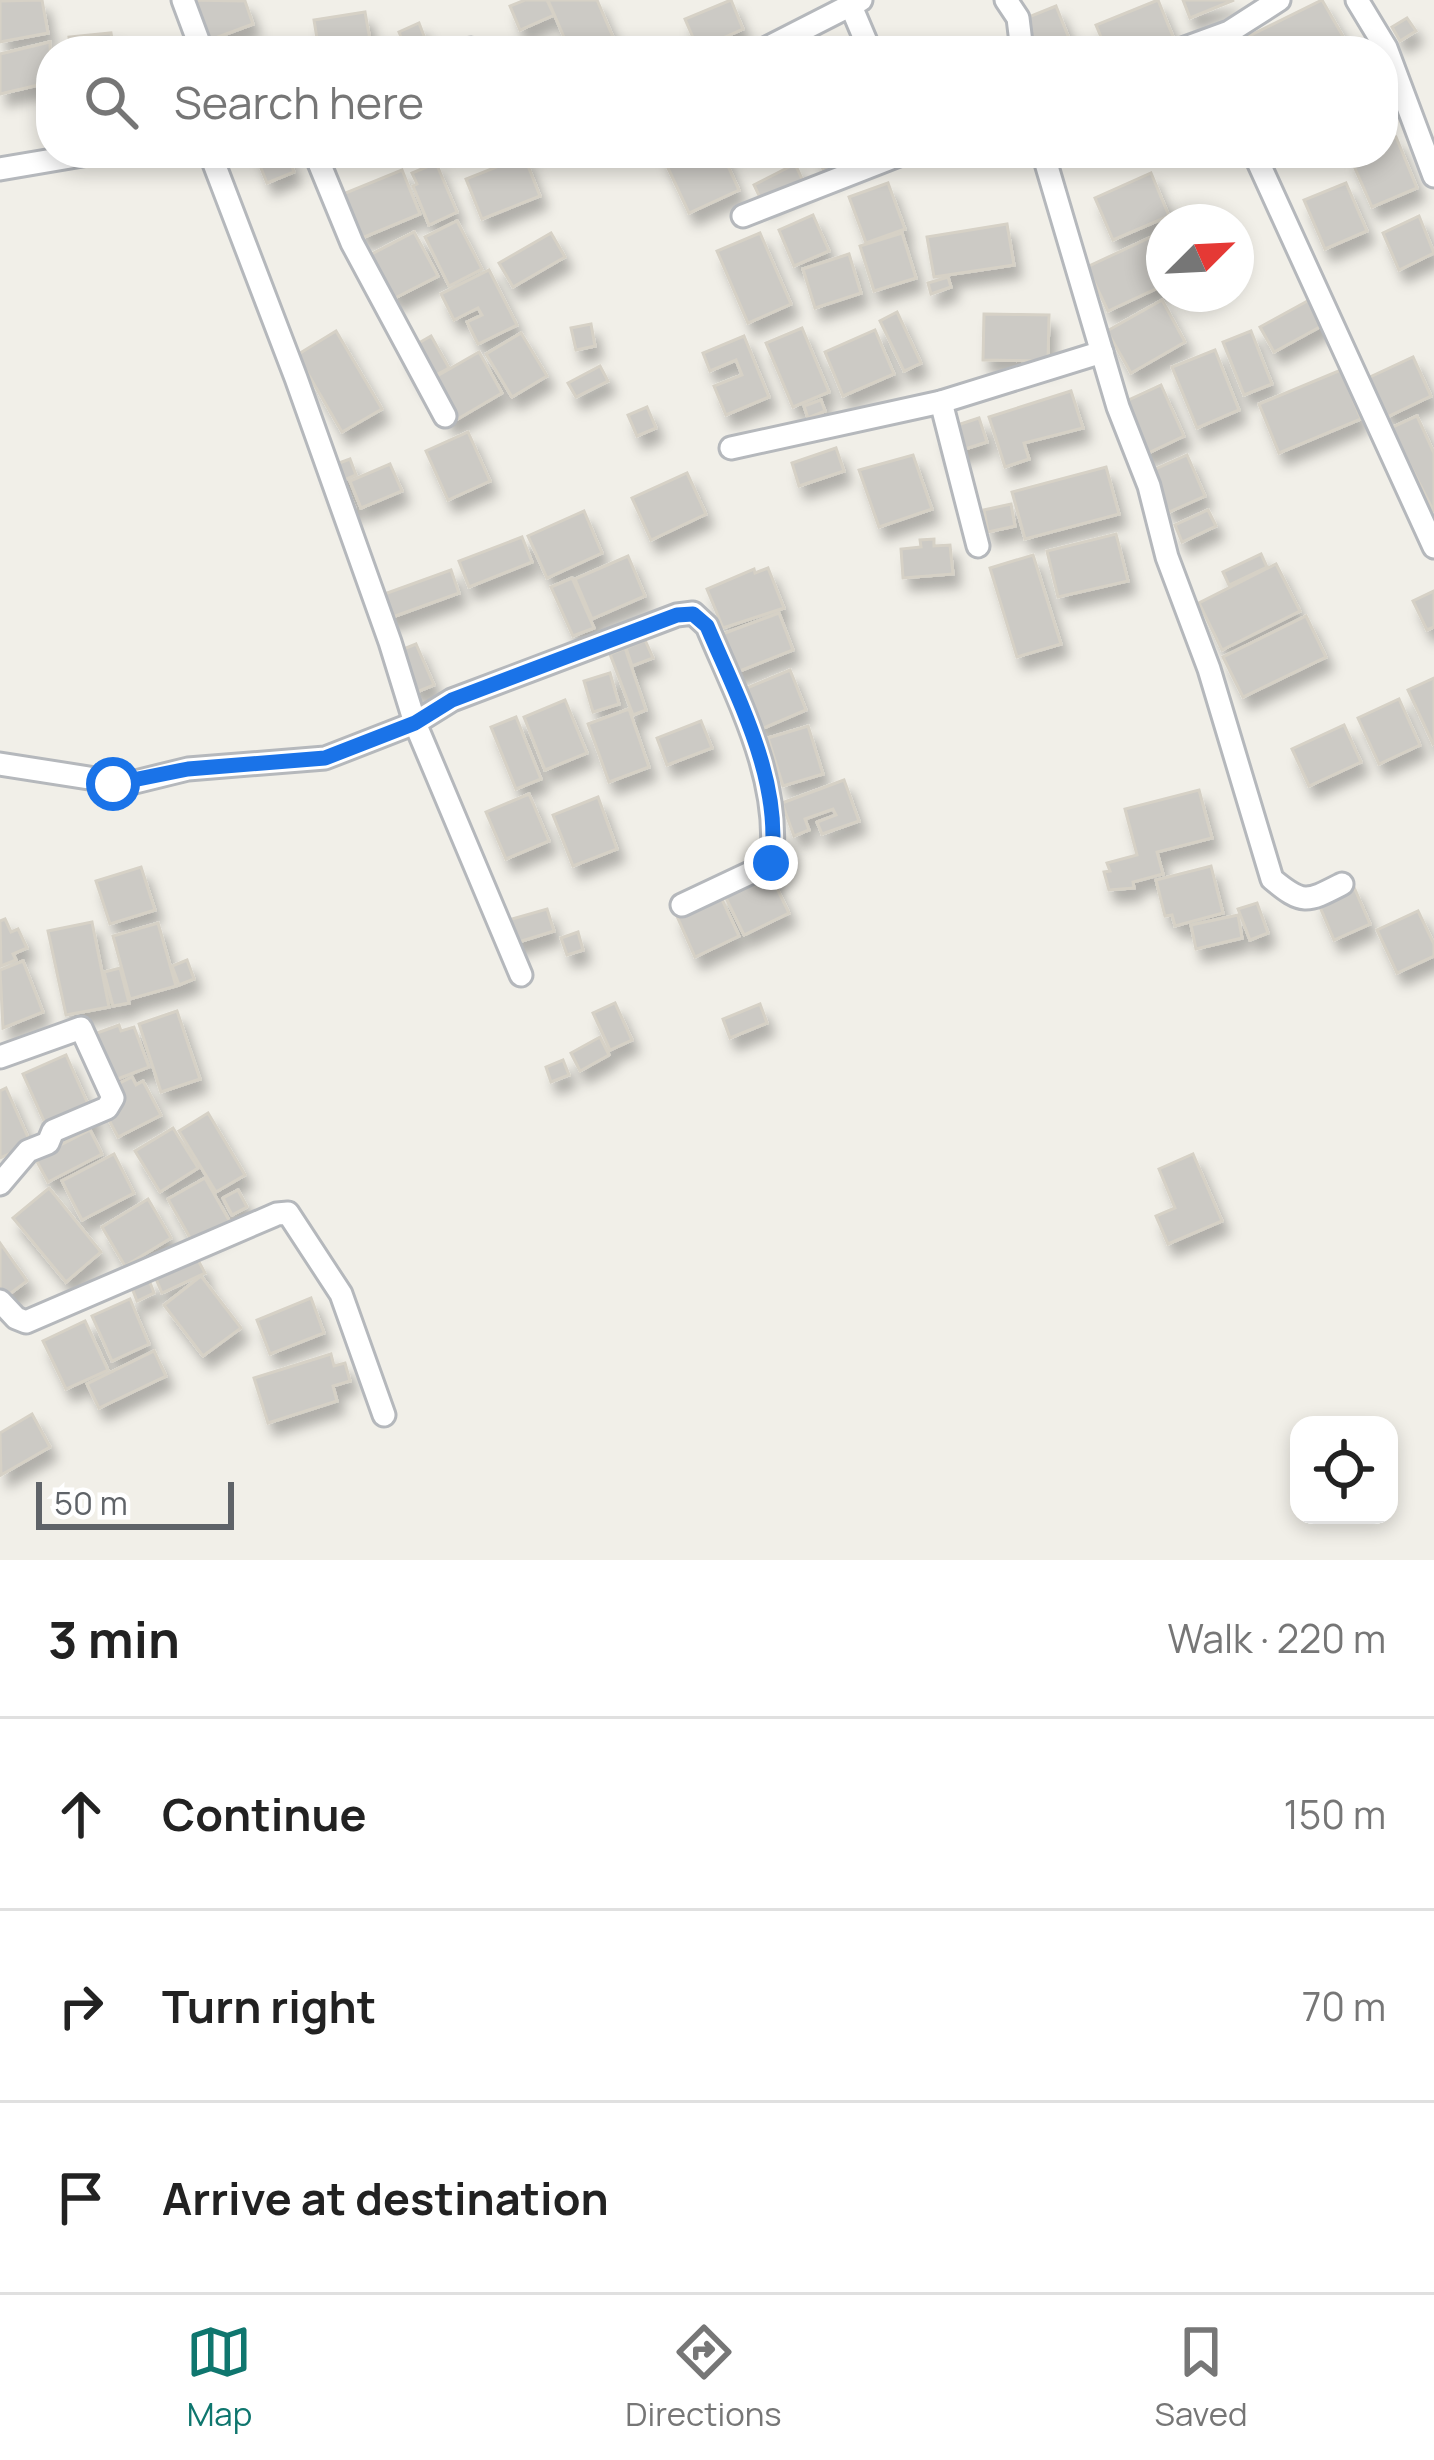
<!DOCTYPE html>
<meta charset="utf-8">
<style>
:root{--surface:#fff;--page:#f6f6f6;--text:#222;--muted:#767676;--line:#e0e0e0;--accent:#0f766e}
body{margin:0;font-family:Manrope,sans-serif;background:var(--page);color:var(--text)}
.controls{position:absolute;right:36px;bottom:36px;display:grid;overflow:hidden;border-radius:24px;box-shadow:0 6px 18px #0003}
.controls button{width:108px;height:108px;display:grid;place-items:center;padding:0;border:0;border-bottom:3px solid var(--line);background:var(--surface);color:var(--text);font:60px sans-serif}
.compass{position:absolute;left:1146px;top:204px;width:108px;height:108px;border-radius:50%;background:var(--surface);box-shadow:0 6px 18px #0003;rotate:66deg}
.scale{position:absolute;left:36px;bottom:30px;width:198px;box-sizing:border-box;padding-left:12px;border:6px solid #5f6368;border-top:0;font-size:33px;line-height:42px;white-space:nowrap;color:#5f6368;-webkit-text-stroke:9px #fff;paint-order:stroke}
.stop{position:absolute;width:36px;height:36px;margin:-27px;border:9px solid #1a73e8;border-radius:50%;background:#fff}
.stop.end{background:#1a73e8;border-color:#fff;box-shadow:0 3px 12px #0008}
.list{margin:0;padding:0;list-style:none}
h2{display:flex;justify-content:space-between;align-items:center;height:156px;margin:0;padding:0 48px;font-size:51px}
h2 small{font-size:39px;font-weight:400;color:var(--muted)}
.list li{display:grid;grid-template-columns:78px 1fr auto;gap:36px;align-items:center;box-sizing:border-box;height:192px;padding:0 48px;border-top:3px solid var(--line)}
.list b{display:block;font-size:45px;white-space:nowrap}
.list em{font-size:39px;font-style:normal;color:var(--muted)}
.icon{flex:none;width:66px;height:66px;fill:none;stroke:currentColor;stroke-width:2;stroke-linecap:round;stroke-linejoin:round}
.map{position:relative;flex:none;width:1434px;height:1560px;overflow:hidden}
.search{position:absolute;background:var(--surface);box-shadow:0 6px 18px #0003;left:36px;right:36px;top:36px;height:132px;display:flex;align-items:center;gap:30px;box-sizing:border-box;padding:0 42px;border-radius:48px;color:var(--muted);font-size:45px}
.sheet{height:732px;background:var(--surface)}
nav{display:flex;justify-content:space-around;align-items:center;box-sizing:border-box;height:168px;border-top:3px solid var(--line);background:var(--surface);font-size:33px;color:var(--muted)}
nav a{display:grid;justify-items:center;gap:6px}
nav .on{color:var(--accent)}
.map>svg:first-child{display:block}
.building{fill:#cccac5;stroke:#d6d1c6;stroke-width:3;filter:url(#shadow)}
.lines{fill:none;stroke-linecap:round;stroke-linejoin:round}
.minor-casing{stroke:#b5b8bc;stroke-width:27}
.minor{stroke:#fff;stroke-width:21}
.route{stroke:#1a73e8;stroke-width:15}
</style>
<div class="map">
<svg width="1434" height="1560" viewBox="0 0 1434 1560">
<defs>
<filter id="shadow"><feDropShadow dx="7" dy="12" stdDeviation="6" flood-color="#0004"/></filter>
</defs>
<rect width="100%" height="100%" fill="#f1efe8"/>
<g class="building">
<polygon points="42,0 48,33 0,42 0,1"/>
<polygon points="186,0 245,1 253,24 202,43"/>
<polygon points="525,0 547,0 554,15 520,30 510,6"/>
<polygon points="548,0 597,0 619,51 570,51"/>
<polygon points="731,0 743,29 698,49 685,19"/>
<polygon points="1158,0 1174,39 1143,51 1107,51 1096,25"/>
<polygon points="1183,0 1234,0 1190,18"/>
<polygon points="1322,0 1344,38 1318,51 1249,51 1243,39"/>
<polygon points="1056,6 1074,51 1027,51 1016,22"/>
<polygon points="365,12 372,51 319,51 314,20"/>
<polygon points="1407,18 1416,31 1400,41 1392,27"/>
<polygon points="419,23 429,49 407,51 399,32"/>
<polygon points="111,33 114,51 71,51 69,37"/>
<polygon points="50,42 51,82 0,94 0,54"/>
<polygon points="1396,137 1417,188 1372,207 1350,157 1383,153 1383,143"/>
<polygon points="255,153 286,153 294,172 267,183"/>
<polygon points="661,153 722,153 739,190 689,213"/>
<polygon points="816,153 876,153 826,176"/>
<polygon points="524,156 540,196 482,219 466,179"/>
<polygon points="436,163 457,212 429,225 413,186 417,184 412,173"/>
<polygon points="795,164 804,183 763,204 754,185"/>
<polygon points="402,170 420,214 362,238 343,194"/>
<polygon points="1151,173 1169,216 1113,240 1095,198"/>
<polygon points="888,183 905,229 866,243 849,197"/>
<polygon points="1346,183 1367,231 1325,249 1304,200"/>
<polygon points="813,215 829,251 794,266 779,230"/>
<polygon points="1419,216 1434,253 1399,270 1383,233"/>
<polygon points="457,221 482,269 449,286 425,237"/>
<polygon points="1007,224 1014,265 934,277 927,237"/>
<polygon points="1164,231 1164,285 1108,311 1087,267"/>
<polygon points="414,232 438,276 393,299 370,255"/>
<polygon points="551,233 565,257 513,287 499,263"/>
<polygon points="760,233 791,304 748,323 717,251"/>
<polygon points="902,233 916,278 874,291 860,246"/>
<polygon points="849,254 861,293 815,308 803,269"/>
<polygon points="489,270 517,325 478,344 467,322 482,315 478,308 454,320 441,294"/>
<polygon points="948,277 951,287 931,294 928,283"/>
<polygon points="1313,298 1327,323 1274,352 1260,327"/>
<polygon points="1162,300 1185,342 1131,373 1107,331"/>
<polygon points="897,312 921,363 904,371 880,321"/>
<polygon points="984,314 1049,315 1048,361 983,360"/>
<polygon points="591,324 595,346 576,350 571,328"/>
<polygon points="802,328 829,392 793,407 766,343"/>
<polygon points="875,330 894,374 843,396 825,352"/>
<polygon points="336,331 382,409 342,432 297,355"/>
<polygon points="1251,331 1272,384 1244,395 1223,342"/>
<polygon points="521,333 547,376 512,397 486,354"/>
<polygon points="431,336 449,368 421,383 403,352"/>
<polygon points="744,336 769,397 726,415 714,386 742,375 736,360 710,371 703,353"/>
<polygon points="1215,350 1239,410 1197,428 1172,367"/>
<polygon points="479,352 502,393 449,424 425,383"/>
<polygon points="1413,357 1431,396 1387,417 1368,378"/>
<polygon points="600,366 608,381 576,397 568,383"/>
<polygon points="1341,370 1361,419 1279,453 1259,404"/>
<polygon points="1161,385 1184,436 1144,455 1120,404"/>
<polygon points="1071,391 1083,428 1024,443 1029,459 1005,467 989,417"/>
<polygon points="821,400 825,411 808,418 804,406"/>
<polygon points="647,407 656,428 637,436 628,415"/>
<polygon points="1417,416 1434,453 1434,512 1391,428"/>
<polygon points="979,418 987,442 946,455 939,431"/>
<polygon points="468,432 490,481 448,500 426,451"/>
<polygon points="836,448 844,471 799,486 792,463"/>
<polygon points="913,455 932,509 879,527 859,470"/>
<polygon points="1187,455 1205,496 1169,512 1151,471"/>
<polygon points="350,459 356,475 344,480 355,508 340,514 323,469"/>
<polygon points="390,464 402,491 361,508 350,481"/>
<polygon points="1106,467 1119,514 1025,539 1012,492"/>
<polygon points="687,473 706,514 651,540 632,498"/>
<polygon points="1011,504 1015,526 988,532 984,510"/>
<polygon points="1208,510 1216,526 1182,542 1175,525"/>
<polygon points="584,511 602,553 547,578 528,536"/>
<polygon points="1116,534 1128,581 1058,597 1047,551"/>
<polygon points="522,537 532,562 469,587 459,561"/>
<polygon points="934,539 934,546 950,545 953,574 903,578 901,549 921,547 920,540"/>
<polygon points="1261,554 1267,567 1229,585 1223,572"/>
<polygon points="1033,555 1061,644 1017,657 990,568"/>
<polygon points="628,556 645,596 592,619 575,579"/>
<polygon points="1276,564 1300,611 1222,650 1199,603"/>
<polygon points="768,568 784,608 723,628 707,589 754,569 755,573"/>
<polygon points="451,570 459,593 387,619 379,596"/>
<polygon points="572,578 594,628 573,636 551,587"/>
<polygon points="1434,591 1434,627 1427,630 1413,601"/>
<polygon points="779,613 793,650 732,674 717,636"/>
<polygon points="1306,616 1326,657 1243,697 1223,657"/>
<polygon points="645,640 653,658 632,666 626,648"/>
<polygon points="416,644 434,685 414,693 396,652"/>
<polygon points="625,648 646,710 633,715 610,654"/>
<polygon points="790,670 806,710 759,730 742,690"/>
<polygon points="610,673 619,704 593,712 584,681"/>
<polygon points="1434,678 1434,743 1433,744 1408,690"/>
<polygon points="1399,699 1420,745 1379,764 1358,718"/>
<polygon points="565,700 587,753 545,770 524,717"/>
<polygon points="629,709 649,767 609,782 588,724"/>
<polygon points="516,717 541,779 516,789 491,727"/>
<polygon points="701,721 712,748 667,765 657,738"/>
<polygon points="1344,725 1361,762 1309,786 1292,749"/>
<polygon points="808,726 823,774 783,786 768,738"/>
<polygon points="844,780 859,821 822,834 817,822 836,815 833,809 805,819 809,830 794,836 782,803"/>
<polygon points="1199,790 1212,838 1157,852 1163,874 1133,882 1134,888 1109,890 1104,872 1110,871 1107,863 1137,855 1125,809"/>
<polygon points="529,794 549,841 506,859 486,812"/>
<polygon points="598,797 617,849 573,866 553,815"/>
<polygon points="1211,866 1223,913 1175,926 1172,915 1165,916 1156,880"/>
<polygon points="141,867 155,910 110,924 96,881"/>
<polygon points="768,870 789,913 744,935 723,892"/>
<polygon points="1353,885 1370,924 1334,940 1317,900"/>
<polygon points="719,893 739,936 695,957 676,914"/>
<polygon points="1257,903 1268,933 1250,940 1238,909"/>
<polygon points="547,909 554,931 512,944 505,921"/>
<polygon points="1418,911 1434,944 1434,956 1397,973 1377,930"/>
<polygon points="1238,915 1242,938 1196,949 1191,925"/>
<polygon points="5,919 11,932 18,929 27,948 13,954 16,960 1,966 0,921"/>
<polygon points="92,922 109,1007 66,1015 48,931"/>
<polygon points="158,923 176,986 130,999 113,936"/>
<polygon points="578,932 583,950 567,955 561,938"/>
<polygon points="187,960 194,979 179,985 172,966"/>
<polygon points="23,961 43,1012 3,1028 0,970"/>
<polygon points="120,968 129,1003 113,1006 104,972"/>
<polygon points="615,1003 632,1040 610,1050 593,1013"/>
<polygon points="760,1004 767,1023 730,1038 723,1019"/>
<polygon points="177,1011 200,1079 161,1092 139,1024"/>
<polygon points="119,1025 121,1031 134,1027 149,1067 107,1083 89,1036"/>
<polygon points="600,1037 609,1055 580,1071 571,1053"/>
<polygon points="66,1055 96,1122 53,1141 23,1074"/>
<polygon points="563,1060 569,1075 551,1082 546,1067"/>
<polygon points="132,1077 136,1085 143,1081 161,1115 118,1137 100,1103 104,1091"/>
<polygon points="6,1088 31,1144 0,1158 0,1091"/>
<polygon points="208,1113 245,1175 216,1192 179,1131"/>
<polygon points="173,1128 198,1168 160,1192 135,1151"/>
<polygon points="90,1130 102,1154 48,1182 35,1158"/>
<polygon points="114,1154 134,1193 82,1220 62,1181"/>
<polygon points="1193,1154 1222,1221 1168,1244 1156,1216 1175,1208 1159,1169"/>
<polygon points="205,1178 230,1222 193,1243 168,1199"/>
<polygon points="49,1188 101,1252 66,1282 13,1218"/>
<polygon points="238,1190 247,1207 232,1215 223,1198"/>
<polygon points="148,1199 171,1238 125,1266 102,1227"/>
<polygon points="0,1243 27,1281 0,1301"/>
<polygon points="198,1260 205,1273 162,1293 156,1279"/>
<polygon points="201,1276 241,1328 203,1356 164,1305"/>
<polygon points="149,1280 154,1293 137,1301 132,1288"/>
<polygon points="311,1298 324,1333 270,1354 257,1320"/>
<polygon points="130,1299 149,1344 112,1361 92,1316"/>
<polygon points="85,1321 108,1370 66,1389 43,1341"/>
<polygon points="154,1351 166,1376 99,1408 87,1384"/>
<polygon points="331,1354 334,1366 345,1363 350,1381 333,1386 337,1401 268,1423 254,1378"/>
<polygon points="32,1414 50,1447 1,1475 0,1433"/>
</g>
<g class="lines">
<g class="minor-casing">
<g id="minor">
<polyline points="183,0 202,51"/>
<polyline points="1006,0 1018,18 1022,51"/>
<polyline points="1357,0 1386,48 1434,176"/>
<polyline points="851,6 870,51"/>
<polyline points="459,51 471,49"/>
<polyline points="761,51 861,0"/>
<polyline points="1177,51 1229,32 1279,0"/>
<polyline points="210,153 296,378 390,642 415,723 521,975"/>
<polyline points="315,153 352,243 445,416"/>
<path d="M1043 153 1118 407 1149 486 1167 557 1209 669 1272 879C1303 905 1307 902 1342 884"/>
<polyline points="1254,153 1434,547"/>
<polyline points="0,169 94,153"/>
<polyline points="743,216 904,153"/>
<polyline points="941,402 978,546"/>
<polyline points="731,448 941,402 1102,352"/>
<path d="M0 764 127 784 188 769 325 758 415 723 452 700 677 615 693 613 707 626C738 700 782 781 771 863L682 905"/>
<polyline points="0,1057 81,1028 113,1098 107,1108 53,1131 48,1143 28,1151 0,1184"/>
<polyline points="0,1301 16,1318 26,1322 277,1214 288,1213 341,1294 384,1415"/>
</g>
</g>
<use href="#minor" class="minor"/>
</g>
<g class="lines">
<path class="route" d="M113 784 188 769 325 758 415 723 452 700 677 615 693 614 707 626C738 699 783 782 771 863"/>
</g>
</svg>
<div class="controls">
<button><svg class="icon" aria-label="locate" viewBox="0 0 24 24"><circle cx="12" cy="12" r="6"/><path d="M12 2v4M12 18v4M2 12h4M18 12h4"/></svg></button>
</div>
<svg class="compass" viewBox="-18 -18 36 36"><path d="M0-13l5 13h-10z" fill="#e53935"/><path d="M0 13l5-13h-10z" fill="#767676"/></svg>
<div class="scale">50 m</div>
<div class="stop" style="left:113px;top:784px"></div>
<div class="stop end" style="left:771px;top:863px"></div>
<div class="search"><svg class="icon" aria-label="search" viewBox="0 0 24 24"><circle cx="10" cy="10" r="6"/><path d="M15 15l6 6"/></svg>Search here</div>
</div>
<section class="sheet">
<h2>3 min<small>Walk · 220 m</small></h2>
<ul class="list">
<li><svg class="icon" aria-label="ahead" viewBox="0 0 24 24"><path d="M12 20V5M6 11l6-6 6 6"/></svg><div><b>Continue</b></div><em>150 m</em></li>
<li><svg class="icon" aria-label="right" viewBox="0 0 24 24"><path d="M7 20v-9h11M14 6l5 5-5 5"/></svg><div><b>Turn right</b></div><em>70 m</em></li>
<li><svg class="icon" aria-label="arrive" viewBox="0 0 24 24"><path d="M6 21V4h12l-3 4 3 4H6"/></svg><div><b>Arrive at destination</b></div></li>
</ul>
</section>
<nav>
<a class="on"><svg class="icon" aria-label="map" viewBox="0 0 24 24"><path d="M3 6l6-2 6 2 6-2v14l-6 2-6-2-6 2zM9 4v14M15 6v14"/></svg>Map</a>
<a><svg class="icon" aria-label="directions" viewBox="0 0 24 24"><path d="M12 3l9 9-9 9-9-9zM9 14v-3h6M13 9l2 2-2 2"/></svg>Directions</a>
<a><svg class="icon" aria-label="saved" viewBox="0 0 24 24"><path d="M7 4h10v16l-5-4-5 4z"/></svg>Saved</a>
</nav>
